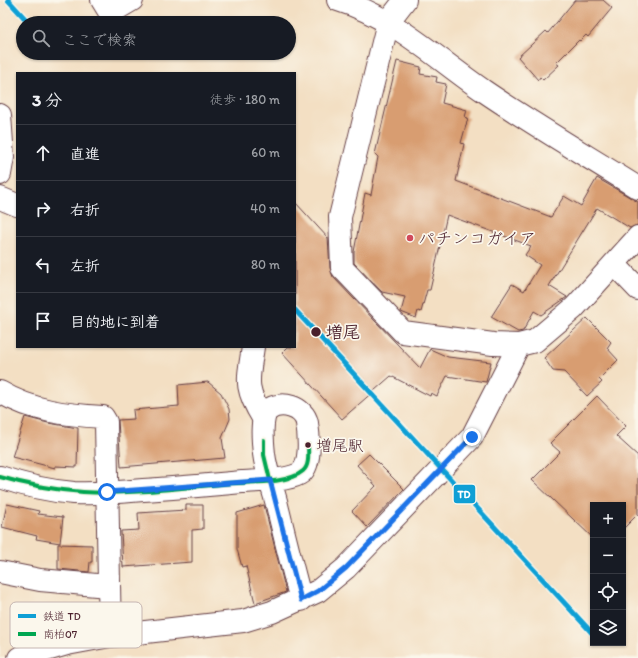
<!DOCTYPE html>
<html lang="ja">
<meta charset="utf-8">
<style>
:root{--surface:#171b24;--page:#242831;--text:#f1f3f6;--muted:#9ea1a6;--line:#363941}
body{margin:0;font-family:Itim,"Klee One",sans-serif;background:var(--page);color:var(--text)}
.controls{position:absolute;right:12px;bottom:12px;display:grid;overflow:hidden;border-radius:0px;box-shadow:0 1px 3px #0004}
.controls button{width:36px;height:36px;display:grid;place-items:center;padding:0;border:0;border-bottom:1px solid var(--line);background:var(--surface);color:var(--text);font:20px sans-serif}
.stop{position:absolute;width:12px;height:12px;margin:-9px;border:3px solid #1a73e8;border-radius:50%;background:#fff}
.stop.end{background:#1a73e8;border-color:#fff;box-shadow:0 1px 4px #0008}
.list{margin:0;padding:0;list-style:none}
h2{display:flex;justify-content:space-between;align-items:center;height:52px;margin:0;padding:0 16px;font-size:17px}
h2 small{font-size:13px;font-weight:400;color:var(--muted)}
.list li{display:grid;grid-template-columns:26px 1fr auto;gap:12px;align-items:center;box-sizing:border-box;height:56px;padding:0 16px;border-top:1px solid var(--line)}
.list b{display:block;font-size:15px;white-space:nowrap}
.list em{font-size:13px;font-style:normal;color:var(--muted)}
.icon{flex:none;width:22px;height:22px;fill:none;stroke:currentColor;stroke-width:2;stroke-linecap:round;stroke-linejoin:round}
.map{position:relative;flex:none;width:638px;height:658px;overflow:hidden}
.search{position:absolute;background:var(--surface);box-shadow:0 1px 3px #0004;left:16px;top:16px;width:280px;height:44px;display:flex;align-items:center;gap:10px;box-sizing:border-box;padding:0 14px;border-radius:22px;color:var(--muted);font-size:15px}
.panel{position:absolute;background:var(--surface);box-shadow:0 1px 3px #0004;left:16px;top:72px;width:280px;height:276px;border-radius:0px}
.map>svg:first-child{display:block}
.building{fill:#d89d71}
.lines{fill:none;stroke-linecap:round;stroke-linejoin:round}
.minor-casing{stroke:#633c42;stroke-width:24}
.minor{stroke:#fff;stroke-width:22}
.bus-1-casing{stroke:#fbf7ec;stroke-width:7}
.bus-1{stroke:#00a651;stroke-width:4}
.rail-1-casing{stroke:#fbf7ec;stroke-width:8}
.rail-1{stroke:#0f9fd5;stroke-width:5}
.route{stroke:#1a73e8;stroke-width:5}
.poi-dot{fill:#d1495b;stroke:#fbf7ec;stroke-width:1.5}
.stop-dot{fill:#4a1f2b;stroke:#fbf7ec;stroke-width:1.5}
.labels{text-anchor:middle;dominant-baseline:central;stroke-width:3.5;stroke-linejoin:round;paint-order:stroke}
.bus-label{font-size:16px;fill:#4a1f2b;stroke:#fbf7ec;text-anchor:start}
.poi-label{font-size:17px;fill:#4a1f2b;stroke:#fbf7ec;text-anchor:start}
.stop-label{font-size:17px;font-weight:bold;fill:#4a1f2b;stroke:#fbf7ec;text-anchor:start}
.key{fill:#fbf7ec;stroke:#c6b6b2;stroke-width:1}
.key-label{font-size:11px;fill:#4a1f2b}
.line-badge{stroke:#fbf7ec;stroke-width:1.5}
.badge-label{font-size:11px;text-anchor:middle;font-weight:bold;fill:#fff}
</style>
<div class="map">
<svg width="638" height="658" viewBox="0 0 638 658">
<rect width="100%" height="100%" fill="#fbf7ec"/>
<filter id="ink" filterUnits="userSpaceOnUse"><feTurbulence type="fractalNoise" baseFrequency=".025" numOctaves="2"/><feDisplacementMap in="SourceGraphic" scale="8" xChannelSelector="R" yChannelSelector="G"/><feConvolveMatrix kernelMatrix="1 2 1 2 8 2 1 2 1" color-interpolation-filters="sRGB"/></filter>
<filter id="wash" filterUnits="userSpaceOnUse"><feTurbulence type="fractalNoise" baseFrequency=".012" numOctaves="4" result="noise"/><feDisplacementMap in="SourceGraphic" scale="16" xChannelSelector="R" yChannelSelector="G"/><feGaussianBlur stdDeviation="0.9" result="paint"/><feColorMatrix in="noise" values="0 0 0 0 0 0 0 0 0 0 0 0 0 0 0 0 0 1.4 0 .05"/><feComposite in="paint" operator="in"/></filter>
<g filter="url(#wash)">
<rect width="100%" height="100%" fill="#f3dfc3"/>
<g id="blocks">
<g class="building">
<polygon points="575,0 603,0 612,8 588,37 586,35 580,41 579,40 556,63 559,65 543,80 540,77 538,80 518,57 546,31 548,33"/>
<polygon points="397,61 421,67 420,74 437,77 436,82 446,84 442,103 467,110 465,117 468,118 461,143 464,144 456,181 551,217 564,196 581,206 597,178 638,202 638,225 630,228 597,208 549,286 567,297 541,315 534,311 523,331 518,332 491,317 512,284 524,291 540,265 525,255 531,246 447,215 430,290 427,290 421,312 418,311 416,318 401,312 405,297 382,292 354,263 354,252 365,193 371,195 378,157 375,154"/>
<polygon points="295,202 328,238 330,268 333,277 420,368 430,349 448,357 491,362 486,382 447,376 437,396 431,393 430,396 391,376 342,419 282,353 288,347 295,347"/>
<polygon points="587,318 611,342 607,348 618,360 599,379 602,382 587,396 564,372 553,371 544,358"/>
<polygon points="208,382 221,393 229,409 230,419 222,438 225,458 121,467 118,420 134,419 133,410 179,406 178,385"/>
<polygon points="597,396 626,426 616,436 638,456 638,514 623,529 623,505 593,505 593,538 532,480 560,452 550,443"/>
<polygon points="25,417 48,423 78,428 77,467 55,466 55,468 12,457"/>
<polygon points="369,454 404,489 367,527 352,511 376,486 357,465"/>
<polygon points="7,504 39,511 38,514 63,517 60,543 36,539 37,536 2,527"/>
<polygon points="186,505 203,505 203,529 192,530 192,562 123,567 121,531 139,530 138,513 186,510"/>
<polygon points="264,505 286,592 255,603 246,566 242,567 237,549 237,513"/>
<polygon points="58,544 92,545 92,562 90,562 89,572 58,569"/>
</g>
</g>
</g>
<g filter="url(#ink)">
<use href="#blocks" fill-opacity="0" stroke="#633c42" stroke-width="1"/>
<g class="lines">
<g class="minor-casing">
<g id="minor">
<polyline points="102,0 110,13 132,0"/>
<path d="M338 0C394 17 437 59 484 91 534 125 587 156 638 188"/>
<polyline points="405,0 388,22 340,217 342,268 403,332 493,344 519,345"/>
<polyline points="0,115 3,157 0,174"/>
<polyline points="0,198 17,205"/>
<polyline points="615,265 638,289"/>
<path d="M253 347C248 381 244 387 263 418"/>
<path d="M0 392C32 411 67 415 103 417L106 422 110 636"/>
<path d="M0 477C23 485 49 491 74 493 97 494 120 492 143 490 176 488 209 485 242 482 257 481 286 481 299 474 312 467 309 436 307 423 304 407 281 400 268 410 260 417 263 444 264 454 266 470 272 486 276 501 284 534 292 567 301 600"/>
<polyline points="0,572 40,580 108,586"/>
<polyline points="19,658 67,644 110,636 243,621 272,612 318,591 346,568 472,437 519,345 535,341 574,308 638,237"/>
</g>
</g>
<use href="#minor" class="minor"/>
<g class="bus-1-casing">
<g id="bus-1">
<polyline points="264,440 264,455 270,480"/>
<path d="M0 477C28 485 55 490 83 492 133 495 183 487 232 483 251 482 288 484 303 471 310 465 308 453 308 445"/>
</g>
</g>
<use href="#bus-1" class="bus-1"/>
<g class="rail-1-casing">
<g id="rail-1">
<polyline points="8,0 29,23"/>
<polyline points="295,310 593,634"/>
</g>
</g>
<use href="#rail-1" class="rail-1"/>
</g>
</g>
<g class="lines" filter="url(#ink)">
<polyline class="route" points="107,492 270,480 301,600 318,591 346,568 472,437"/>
</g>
<circle class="poi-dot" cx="410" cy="238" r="4"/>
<g class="stop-dot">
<circle cx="316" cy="332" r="5.5"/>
<circle cx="308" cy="445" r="3.5"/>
</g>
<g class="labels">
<g class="bus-label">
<text x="316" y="445">増尾駅</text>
</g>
<g class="poi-label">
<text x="418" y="238">パチンコガイア</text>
</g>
<g class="stop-label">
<text x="326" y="332">増尾</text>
</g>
</g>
<rect x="10" y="602" width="132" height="46" rx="6" class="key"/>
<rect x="18" y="614" width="18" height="4" fill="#0f9fd5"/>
<rect x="18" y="632" width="18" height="4" fill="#00a651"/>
<g class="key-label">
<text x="43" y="620">鉄道 TD</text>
<text x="43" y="638">南柏07</text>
</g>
<rect class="line-badge" x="453" y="484" width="23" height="20" rx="4" fill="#0f9fd5"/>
<g class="badge-label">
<text x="464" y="498">TD</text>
</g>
</svg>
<div class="controls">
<button>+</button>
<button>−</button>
<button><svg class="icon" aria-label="locate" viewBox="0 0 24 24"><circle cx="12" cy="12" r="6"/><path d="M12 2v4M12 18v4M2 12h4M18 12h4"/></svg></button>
<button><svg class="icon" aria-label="layers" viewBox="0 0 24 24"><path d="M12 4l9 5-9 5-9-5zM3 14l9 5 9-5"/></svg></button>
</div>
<div class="stop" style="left:107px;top:492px"></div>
<div class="stop end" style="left:472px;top:437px"></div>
<div class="search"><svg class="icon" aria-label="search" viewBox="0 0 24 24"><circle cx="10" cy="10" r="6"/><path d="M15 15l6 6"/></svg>ここで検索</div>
<section class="panel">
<h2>3 分<small>徒歩 · 180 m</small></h2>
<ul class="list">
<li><svg class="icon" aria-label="ahead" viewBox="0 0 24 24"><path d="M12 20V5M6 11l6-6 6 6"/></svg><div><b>直進</b></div><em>60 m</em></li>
<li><svg class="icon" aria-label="right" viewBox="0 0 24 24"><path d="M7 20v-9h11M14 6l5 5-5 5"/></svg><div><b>右折</b></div><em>40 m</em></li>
<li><svg class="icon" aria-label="left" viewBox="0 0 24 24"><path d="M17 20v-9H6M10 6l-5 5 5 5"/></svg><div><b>左折</b></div><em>80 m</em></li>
<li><svg class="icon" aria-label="arrive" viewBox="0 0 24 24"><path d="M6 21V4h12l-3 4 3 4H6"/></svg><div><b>目的地に到着</b></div></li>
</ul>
</section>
</div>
